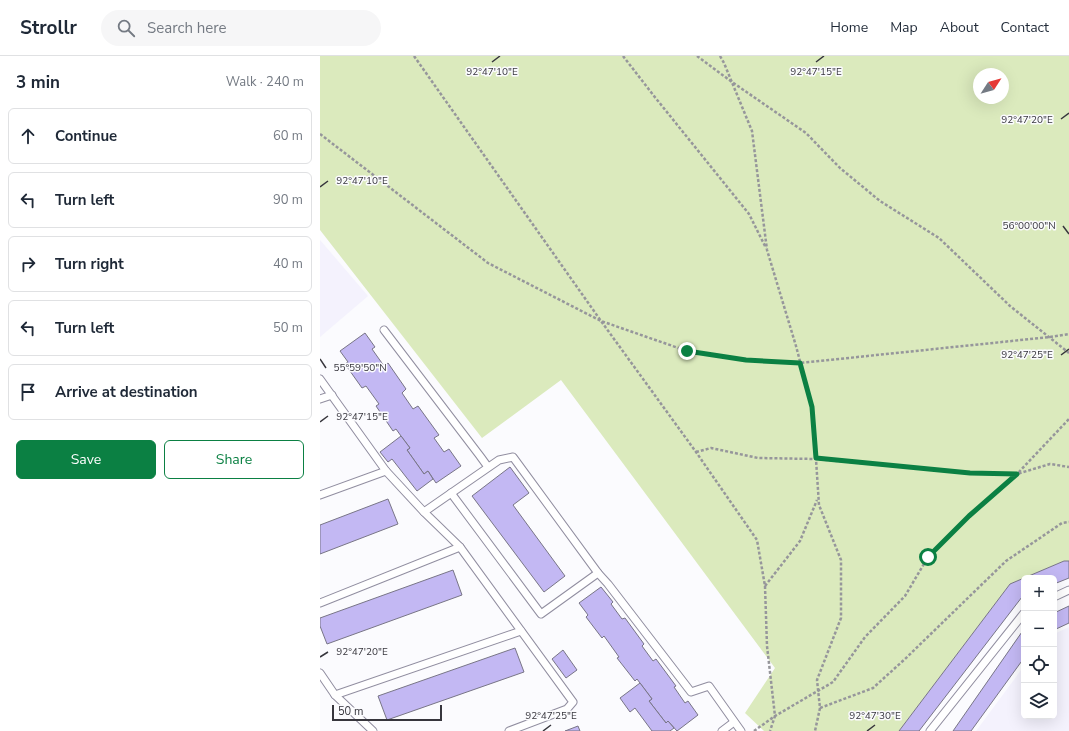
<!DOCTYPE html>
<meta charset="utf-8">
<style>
:root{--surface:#fff;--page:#f6f6f7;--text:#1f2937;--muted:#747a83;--line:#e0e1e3;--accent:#0b8043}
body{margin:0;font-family:"Nunito Sans",sans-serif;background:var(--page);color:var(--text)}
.controls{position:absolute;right:12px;bottom:12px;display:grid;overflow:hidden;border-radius:6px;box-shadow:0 4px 16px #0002}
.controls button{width:36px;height:36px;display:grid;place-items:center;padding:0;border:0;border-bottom:1px solid var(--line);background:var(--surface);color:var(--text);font:20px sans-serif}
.compass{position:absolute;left:653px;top:12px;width:36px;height:36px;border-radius:50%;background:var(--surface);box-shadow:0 4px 16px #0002;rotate:54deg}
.scale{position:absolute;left:12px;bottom:10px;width:110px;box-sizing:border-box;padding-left:4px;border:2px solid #37363d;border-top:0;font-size:11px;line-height:14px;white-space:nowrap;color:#37363d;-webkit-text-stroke:3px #fbfbfe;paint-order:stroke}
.stop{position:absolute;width:12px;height:12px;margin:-9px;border:3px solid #0b8043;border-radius:50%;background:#fff}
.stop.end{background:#0b8043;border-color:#fff;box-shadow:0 1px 4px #0008}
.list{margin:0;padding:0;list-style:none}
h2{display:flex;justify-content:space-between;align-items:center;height:52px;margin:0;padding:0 16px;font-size:17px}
h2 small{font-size:13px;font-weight:400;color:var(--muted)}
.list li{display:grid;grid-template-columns:26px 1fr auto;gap:12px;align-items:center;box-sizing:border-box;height:56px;margin:0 8px 8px;padding:0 8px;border:1px solid var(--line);border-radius:6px}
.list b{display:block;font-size:15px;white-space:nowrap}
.list em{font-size:13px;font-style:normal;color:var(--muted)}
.actions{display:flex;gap:8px;padding:12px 16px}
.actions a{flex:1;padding:9px 0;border:1px solid var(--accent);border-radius:6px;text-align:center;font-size:14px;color:var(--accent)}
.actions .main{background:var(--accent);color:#fff}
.icon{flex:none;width:22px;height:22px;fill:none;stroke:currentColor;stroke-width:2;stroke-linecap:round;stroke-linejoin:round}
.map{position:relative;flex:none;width:749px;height:675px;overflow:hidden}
header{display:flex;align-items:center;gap:24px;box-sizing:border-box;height:56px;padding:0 20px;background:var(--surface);border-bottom:1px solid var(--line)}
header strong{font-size:19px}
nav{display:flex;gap:22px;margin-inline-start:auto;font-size:14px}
.search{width:280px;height:36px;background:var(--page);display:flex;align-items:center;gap:10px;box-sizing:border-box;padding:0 14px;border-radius:22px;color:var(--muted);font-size:15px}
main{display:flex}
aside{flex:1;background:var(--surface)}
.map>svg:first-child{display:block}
.built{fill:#f4f2fd}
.green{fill:#dbeabd;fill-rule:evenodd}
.building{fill:#c3b8f3;stroke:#787586}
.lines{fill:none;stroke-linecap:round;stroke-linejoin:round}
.service-casing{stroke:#918ea0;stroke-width:9}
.path{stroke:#96969b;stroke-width:2.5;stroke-dasharray:3 2;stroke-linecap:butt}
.service{stroke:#fff;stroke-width:7}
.route{stroke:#0b8043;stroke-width:5}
.ticks{fill:none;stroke:#37363d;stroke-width:1.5}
.ticks-label{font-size:10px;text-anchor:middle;fill:#37363d;stroke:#fbfbfe;stroke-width:3;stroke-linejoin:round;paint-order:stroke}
</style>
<header>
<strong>Strollr</strong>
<div class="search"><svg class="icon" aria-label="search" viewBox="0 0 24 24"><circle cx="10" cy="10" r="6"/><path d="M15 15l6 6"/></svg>Search here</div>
<nav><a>Home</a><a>Map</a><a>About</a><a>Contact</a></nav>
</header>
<main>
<aside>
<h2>3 min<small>Walk · 240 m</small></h2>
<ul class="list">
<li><svg class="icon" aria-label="ahead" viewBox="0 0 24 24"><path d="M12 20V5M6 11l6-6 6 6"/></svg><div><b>Continue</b></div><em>60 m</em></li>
<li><svg class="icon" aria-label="left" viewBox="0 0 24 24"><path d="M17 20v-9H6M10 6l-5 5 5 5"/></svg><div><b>Turn left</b></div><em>90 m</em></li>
<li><svg class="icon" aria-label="right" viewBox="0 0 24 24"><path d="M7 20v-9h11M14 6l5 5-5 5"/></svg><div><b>Turn right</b></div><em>40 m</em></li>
<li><svg class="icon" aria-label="left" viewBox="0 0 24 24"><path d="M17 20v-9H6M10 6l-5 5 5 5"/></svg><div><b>Turn left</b></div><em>50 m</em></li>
<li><svg class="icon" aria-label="arrive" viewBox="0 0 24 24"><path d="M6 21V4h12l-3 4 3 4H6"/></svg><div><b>Arrive at destination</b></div></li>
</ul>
<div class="actions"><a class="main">Save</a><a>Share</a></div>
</aside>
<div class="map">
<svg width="749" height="675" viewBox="0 0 749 675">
<rect width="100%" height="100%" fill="#fbfbfe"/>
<g class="built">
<polygon points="0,184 48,240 0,281"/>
<polygon points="749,571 749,675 656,675 704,610 704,660 734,660 734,578"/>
</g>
<path class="green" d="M0 0H749V505H744L690 528 579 675H444L425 657 455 612 241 324 162 382 0 174ZM659 18H683V42H659Z"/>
<g class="building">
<polygon points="45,277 55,291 52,293 64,310 68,307 86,333 82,337 93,353 98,350 119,379 114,382 124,396 129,393 141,410 116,427 108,415 104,418 87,394 90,392 81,380 76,373 73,375 56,350 59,348 46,330 42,332 25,308 28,306 20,295"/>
<polygon points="81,380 90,392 87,394 104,418 108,415 113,423 97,435 72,403 68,406 60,396"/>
<polygon points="190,411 209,437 193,449 245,520 224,536 152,440"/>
<polygon points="68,443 78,468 0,498 0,469"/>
<polygon points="744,505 749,505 749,522 734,528 734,522 704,522 704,540 702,541 599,675 579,675 690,528"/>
<polygon points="133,514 142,539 7,588 0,570 0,562"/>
<polygon points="281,531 293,546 291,548 302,563 305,562 324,588 322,590 333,605 336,603 356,630 354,631 365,647 368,645 378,659 357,675 348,665 346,667 329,645 332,643 317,623 315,625 297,602 299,601 284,580 282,582 266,561 268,559 259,547"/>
<polygon points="749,550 749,567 734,574 734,557"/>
<polygon points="704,573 704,602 651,675 633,675"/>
<polygon points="195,592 204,616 67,664 58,640"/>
<polygon points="243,594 257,614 246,622 232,603"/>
<polygon points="320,627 332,643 329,645 346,667 348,665 354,672 350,675 332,675 315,652 310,656 300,642"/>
<polygon points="258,670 260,675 245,675"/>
</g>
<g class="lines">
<g class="service-casing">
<g id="service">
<polyline points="64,274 160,400 168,411"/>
<polyline points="0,323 66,415 104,456 140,491 253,646 247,653 189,675"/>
<polyline points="0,343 12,339"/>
<polyline points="131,437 221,558 278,517"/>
<polyline points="0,439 66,415"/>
<polyline points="104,456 179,404 193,401 278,517 288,528 371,636 389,630 421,675"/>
<polyline points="734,541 749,534"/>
<polyline points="0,547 140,491"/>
<polyline points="0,617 15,639 53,675"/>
<polyline points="15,639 201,575"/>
<polyline points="402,675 414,666"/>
<polyline points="610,675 704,557"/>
</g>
</g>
<g class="path">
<polyline points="94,0 281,265 376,396 437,484 445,530 447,590 455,660 450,675"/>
<polyline points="303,0 334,40 429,158 446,192"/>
<polyline points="377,0 412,26 486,77 520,112 560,145 619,182 690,250 749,297"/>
<polyline points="400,0 404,7 432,75 447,194 476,290 492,351 495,388 499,449 521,504 521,562 497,624 500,652 495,675"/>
<polyline points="0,78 168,207 281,265 367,295 426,304 480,307 730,281 749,278"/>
<polyline points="376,396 391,392 438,402 496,403 650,417 697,418 730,408 749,411"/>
<polyline points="445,530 480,485 497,444"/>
<polyline points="500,652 553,632 585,603 686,505 742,467 749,466"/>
<polyline points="434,675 455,660 513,626 545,581 585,540 608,501 649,460 697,418 749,363"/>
</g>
<use href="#service" class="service"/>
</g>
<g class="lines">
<polyline class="route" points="367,295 426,304 480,307 492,351 496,402 650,417 697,418 649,460 608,501"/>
</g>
<path class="ticks" d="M172 6 180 0M496 6 504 0M741 63 749 57M0 131 8 125M743 170 749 178M741 299 749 293M0 303 6 312M0 366 8 360M0 601 8 596M223 675 231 669M547 675 555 669"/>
<g class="ticks-label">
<text x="172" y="19">92°47'10"E</text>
<text x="496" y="19">92°47'15"E</text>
<text x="707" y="67">92°47'20"E</text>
<text x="42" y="128">92°47'10"E</text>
<text x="709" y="173">56°00'00"N</text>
<text x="707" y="302">92°47'25"E</text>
<text x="40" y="315">55°59'50"N</text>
<text x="42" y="364">92°47'15"E</text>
<text x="42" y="599">92°47'20"E</text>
<text x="231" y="663">92°47'25"E</text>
<text x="555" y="663">92°47'30"E</text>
</g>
</svg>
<div class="controls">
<button>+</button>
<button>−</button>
<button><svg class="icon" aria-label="locate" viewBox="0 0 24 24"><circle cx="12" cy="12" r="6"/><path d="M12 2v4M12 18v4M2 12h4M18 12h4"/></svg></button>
<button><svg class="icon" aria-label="layers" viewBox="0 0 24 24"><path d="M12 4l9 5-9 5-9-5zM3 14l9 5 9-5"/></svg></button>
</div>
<svg class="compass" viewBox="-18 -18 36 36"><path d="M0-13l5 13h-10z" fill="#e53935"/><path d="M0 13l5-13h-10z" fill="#747a83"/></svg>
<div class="scale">50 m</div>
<div class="stop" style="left:608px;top:501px"></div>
<div class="stop end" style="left:367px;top:295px"></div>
</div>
</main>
